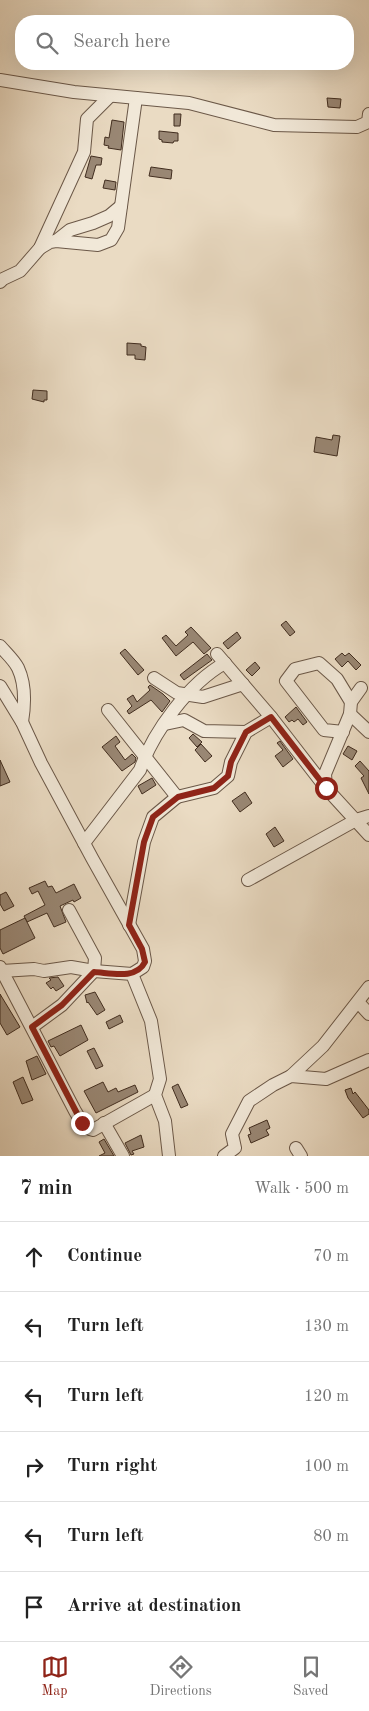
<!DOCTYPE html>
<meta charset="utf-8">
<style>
:root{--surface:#fff;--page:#f2f2f2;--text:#222;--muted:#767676;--line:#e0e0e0;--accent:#8f2418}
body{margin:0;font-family:"Old Standard TT",serif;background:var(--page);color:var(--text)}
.stop{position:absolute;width:15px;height:15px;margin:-11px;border:4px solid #8f2418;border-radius:50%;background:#fff}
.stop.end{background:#8f2418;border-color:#fff;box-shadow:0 1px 5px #0008}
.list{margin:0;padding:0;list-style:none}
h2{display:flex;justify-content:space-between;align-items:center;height:65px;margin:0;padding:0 20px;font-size:21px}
h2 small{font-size:16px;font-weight:400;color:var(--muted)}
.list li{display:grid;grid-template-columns:32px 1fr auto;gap:15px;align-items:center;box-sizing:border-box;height:70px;padding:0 20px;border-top:1px solid var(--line)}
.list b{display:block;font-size:19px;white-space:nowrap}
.list em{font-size:16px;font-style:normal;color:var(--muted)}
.icon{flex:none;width:28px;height:28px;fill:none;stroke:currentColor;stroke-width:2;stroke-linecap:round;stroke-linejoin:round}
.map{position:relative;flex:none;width:369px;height:1156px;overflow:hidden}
.search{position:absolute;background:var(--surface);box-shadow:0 5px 20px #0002;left:15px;right:15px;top:15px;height:55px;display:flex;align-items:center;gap:12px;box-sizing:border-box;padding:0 18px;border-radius:20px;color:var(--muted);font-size:19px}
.sheet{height:485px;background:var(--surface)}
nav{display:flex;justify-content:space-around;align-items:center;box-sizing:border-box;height:70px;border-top:1px solid var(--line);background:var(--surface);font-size:14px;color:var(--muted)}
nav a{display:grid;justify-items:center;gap:2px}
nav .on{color:var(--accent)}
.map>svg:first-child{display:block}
.building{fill:#998774;stroke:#412d1f}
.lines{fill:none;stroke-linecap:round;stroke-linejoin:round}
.minor-casing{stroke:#6b5848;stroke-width:14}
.minor{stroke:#f1e8d8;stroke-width:12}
.route{stroke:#8f2418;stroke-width:6}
</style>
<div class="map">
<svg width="369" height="1156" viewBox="0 0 369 1156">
<rect width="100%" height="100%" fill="#eadbc3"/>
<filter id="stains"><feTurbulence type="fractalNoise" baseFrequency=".004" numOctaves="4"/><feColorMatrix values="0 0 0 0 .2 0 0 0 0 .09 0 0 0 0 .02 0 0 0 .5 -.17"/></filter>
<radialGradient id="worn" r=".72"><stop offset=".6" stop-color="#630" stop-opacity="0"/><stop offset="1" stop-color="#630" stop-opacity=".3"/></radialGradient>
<g class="building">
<polygon points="327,98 341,99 340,108 328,107"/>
<polygon points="174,114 181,114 180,126 174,126"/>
<polygon points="112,120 124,122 121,150 108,148 109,146 104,145 105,137 109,138"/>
<polygon points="159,131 178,133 178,141 174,141 173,143 162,142 162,140 159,139"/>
<polygon points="91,156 102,158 101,165 96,165 92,179 85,177"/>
<polygon points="151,167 172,170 171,179 149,176"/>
<polygon points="105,180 116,182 115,190 103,188"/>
<polygon points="127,343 141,344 141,346 146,347 145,360 135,359 135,355 127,355"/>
<polygon points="33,390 47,391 47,400 44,400 44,402 32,399"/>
<polygon points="333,435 340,436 337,456 314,452 316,437 332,440"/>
<polygon points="286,621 295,632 290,636 281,625"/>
<polygon points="191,627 211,648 204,654 193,642 176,656 162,638 166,635 176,646 188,635 185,632"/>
<polygon points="237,632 241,638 228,649 223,643"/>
<polygon points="125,649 144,670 138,675 120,653"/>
<polygon points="342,653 345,656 349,653 361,665 356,670 348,661 342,667 335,659"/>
<polygon points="207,654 212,660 184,680 180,675"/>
<polygon points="255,662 260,668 252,676 246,670"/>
<polygon points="150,685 163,694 170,701 162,712 151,700 129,714 127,711 132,706 127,699 133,695 137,702 150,690 148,687"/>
<polygon points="296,707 307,722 303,725 298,719 294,722 292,720 289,722 285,717"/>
<polygon points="193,734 202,742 197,747 189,738"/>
<polygon points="116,736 120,742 115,746 125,760 132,754 136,758 135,762 122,771 102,747"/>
<polygon points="280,741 293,759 283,767 275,756 283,750 277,743"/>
<polygon points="201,744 212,756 205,762 195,750"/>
<polygon points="348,746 357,751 352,760 343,754"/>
<polygon points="0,760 10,782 0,786"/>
<polygon points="360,761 369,771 369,794 361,778 364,776 355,766"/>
<polygon points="152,778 156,785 142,794 138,786"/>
<polygon points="245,792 252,803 240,812 232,801"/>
<polygon points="275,827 284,841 274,847 266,834"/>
<polygon points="45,881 48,887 52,886 56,893 74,884 81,898 74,902 73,900 60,906 66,922 54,927 47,913 27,922 24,916 45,905 38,891 32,894 29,888"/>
<polygon points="6,892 14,906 4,911 0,904 0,895"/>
<polygon points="25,918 35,938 3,954 0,948 0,930"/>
<polygon points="58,977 64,986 56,991 53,987 51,989 46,983 51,980 49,978"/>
<polygon points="95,992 105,1010 97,1015 88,1002 87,1003 85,995"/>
<polygon points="0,994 20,1027 7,1035 0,1023"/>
<polygon points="120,1015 123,1022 109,1029 106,1022"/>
<polygon points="81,1025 88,1040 60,1056 54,1046 51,1047 48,1041"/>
<polygon points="94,1048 103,1066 96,1069 87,1051"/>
<polygon points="37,1056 46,1074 32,1080 26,1061"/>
<polygon points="23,1077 33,1100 22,1104 13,1082"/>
<polygon points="103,1082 108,1092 116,1088 118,1092 135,1085 138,1092 96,1113 84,1091"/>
<polygon points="178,1084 188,1105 181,1108 172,1087"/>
<polygon points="351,1088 353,1094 355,1092 369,1110 369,1114 363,1118 348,1098 345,1090"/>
<polygon points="267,1120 270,1128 266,1130 269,1135 251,1143 248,1135 251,1134 249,1128"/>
<polygon points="141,1135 144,1147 132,1151 134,1154 131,1155 125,1143"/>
<polygon points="104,1139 114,1156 99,1156 105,1153 99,1142"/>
</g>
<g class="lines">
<g class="minor-casing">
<g id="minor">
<polyline points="0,80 74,92 189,103 274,125 357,127 368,122 369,114"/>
<polyline points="56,241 70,230 93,223 109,216 121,206"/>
<polyline points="40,248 50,242 56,241 98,245 111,240 118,228 136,98"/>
<polyline points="0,282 3,279 20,271 40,248 84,152 87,119 110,96"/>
<path d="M0 646C6 653 14 660 18 668 26 685 25 704 22 722"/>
<polyline points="217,654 271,717 326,788 369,835"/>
<polyline points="154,678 177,693 203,697 243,684"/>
<polyline points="0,686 22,722 41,763 92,858 143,949 145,961 143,967 132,974"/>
<polyline points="108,710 177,797 214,788 228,776 231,762 246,732 271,717"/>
<polyline points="350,714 369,732"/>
<polyline points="165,724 184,720 204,731 246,732"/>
<polyline points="343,732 324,730 286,681 295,669 319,663 337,679 351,702"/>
<polyline points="326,788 325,774 350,714 351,702 361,688"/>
<path d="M84 843 140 770C153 732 189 683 225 663"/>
<polyline points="248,880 356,820 369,816"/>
<polyline points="129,925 144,842 153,817 177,797"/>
<path d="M0 967 75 1111C80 1119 84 1128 93 1130L155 1095"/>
<polyline points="2,971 34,969 44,971 71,967 94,971 132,974 151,1021 160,1079 155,1095 165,1121 169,1156"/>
<polyline points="358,1002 369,1014"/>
<polyline points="32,1027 62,1005 94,971 95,958 69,910"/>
<polyline points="291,1076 323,1046 369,987"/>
<polyline points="104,1123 123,1156"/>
<polyline points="296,1148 301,1156"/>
<polyline points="224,1156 235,1148 232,1134 249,1101 273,1085 291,1076 326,1079 369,1060"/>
</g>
</g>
<use href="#minor" class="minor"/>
</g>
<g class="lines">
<path class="route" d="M82 1123 32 1027 62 1005 94 972C111 973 136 980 145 962L142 949 129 925 144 842 153 817 178 797 214 788 228 776 231 762 246 732 271 717 326 788"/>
</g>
<rect width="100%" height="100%" filter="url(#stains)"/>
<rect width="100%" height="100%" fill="url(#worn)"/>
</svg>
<div class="stop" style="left:326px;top:788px"></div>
<div class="stop end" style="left:82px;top:1123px"></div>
<div class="search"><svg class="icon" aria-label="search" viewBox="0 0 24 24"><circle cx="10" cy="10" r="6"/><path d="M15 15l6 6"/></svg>Search here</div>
</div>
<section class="sheet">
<h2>7 min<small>Walk · 500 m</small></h2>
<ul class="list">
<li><svg class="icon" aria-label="ahead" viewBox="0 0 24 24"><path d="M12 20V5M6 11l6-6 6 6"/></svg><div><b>Continue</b></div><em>70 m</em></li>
<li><svg class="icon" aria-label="left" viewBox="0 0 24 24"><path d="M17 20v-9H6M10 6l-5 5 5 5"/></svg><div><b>Turn left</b></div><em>130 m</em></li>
<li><svg class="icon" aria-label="left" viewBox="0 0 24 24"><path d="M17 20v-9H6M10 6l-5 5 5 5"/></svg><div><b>Turn left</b></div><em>120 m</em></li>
<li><svg class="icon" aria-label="right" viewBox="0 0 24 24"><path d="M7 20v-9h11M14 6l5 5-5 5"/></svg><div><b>Turn right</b></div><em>100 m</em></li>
<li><svg class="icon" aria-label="left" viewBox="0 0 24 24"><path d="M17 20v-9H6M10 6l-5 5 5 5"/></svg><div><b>Turn left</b></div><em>80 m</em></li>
<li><svg class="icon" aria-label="arrive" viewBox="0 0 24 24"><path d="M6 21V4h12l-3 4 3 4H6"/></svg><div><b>Arrive at destination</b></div></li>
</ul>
</section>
<nav>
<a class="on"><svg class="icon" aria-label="map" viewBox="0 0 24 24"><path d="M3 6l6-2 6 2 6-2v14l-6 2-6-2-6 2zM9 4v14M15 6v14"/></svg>Map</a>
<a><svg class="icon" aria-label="directions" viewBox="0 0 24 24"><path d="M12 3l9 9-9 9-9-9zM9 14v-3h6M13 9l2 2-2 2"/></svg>Directions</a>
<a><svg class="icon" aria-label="saved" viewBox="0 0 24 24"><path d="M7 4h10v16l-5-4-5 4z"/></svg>Saved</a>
</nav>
